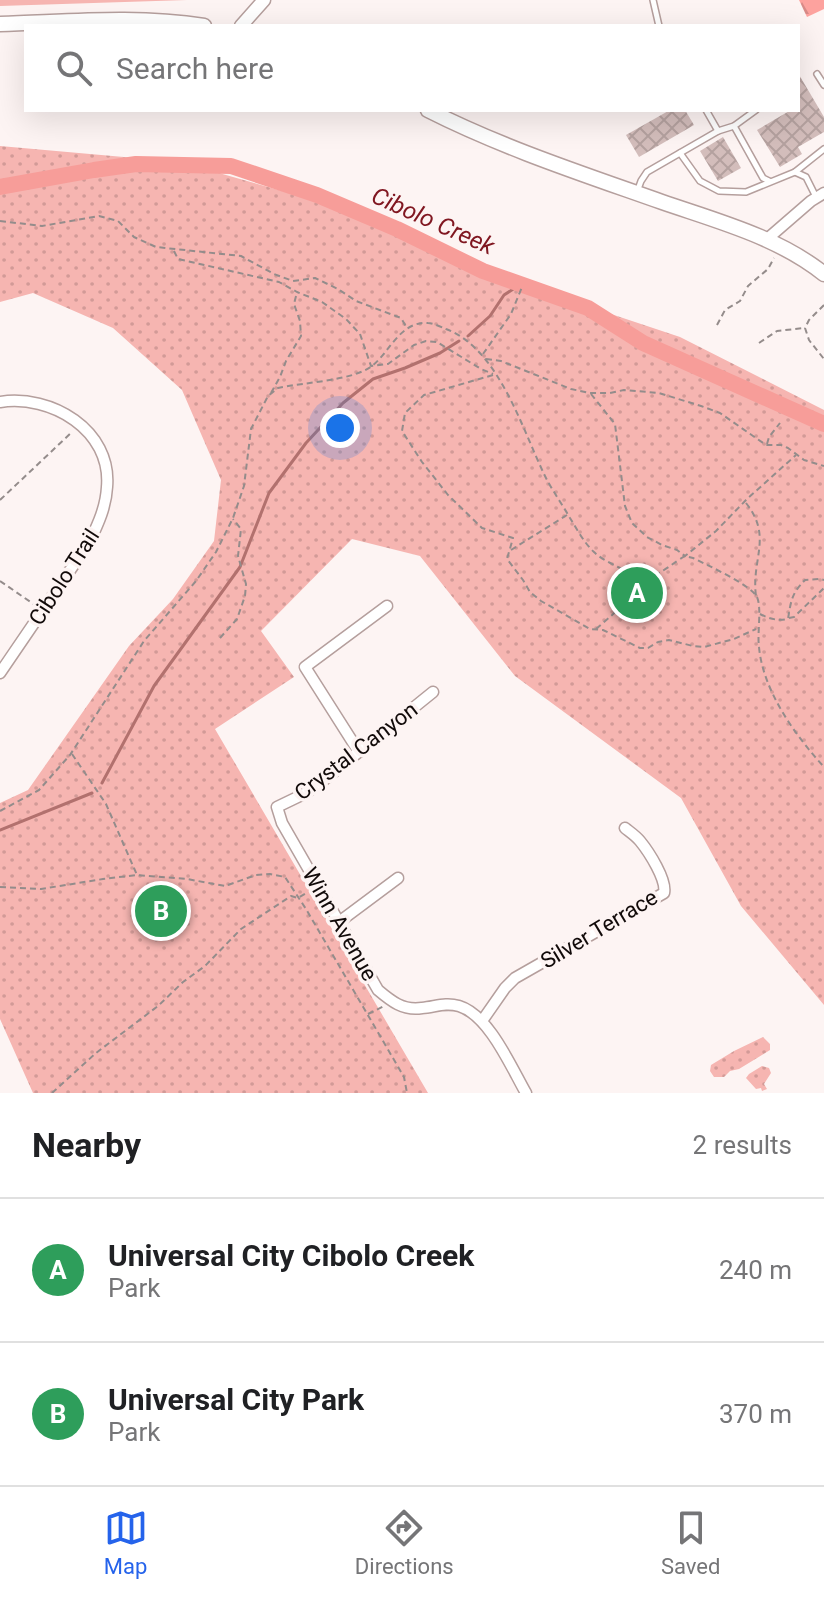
<!DOCTYPE html>
<style>
:root{--surface:#fff;--page:#f2f2f2;--text:#202124;--muted:#757577;--line:#e0e0e0;--accent:#2563eb}
body{margin:0;font-family:Roboto,sans-serif;background:var(--page);color:var(--text)}
.you{position:absolute;left:340px;top:428px;width:28px;height:28px;margin:-20px;border:6px solid #fff;border-radius:50%;background:#1a73e8;box-shadow:0 0 0 12px #1a73e833}
.badge{display:grid;place-items:center;width:52px;height:52px;border-radius:50%;background:var(--accent);color:#fff;font-size:26px;font-weight:700}
.pin{position:absolute;translate:-50% -50%;border:4px solid #fff;box-shadow:0 2px 8px #0006}
.list{margin:0;padding:0;list-style:none}
h2{display:flex;justify-content:space-between;align-items:center;height:104px;margin:0;padding:0 32px;font-size:34px}
h2 small{font-size:26px;font-weight:400;color:var(--muted)}
.list li{display:grid;grid-template-columns:52px 1fr auto;gap:24px;align-items:center;box-sizing:border-box;height:144px;padding:0 32px;border-top:2px solid var(--line)}
.list b{display:block;font-size:30px;white-space:nowrap}
.list p{margin:0;font-size:26px;white-space:nowrap;color:var(--muted)}
.list em{font-size:26px;font-style:normal;color:var(--muted)}
.icon{flex:none;width:44px;height:44px;fill:none;stroke:currentColor;stroke-width:2;stroke-linecap:round;stroke-linejoin:round}
.map{position:relative;flex:none;width:824px;height:1093px;overflow:hidden}
.search{position:absolute;background:var(--surface);box-shadow:0 8px 32px #0002;left:24px;right:24px;top:24px;height:88px;display:flex;align-items:center;gap:20px;box-sizing:border-box;padding:0 28px;border-radius:0px;color:var(--muted);font-size:30px}
.sheet{height:392px;background:var(--surface)}
nav{display:flex;justify-content:space-around;align-items:center;box-sizing:border-box;height:112px;border-top:2px solid var(--line);background:var(--surface);font-size:22px;color:var(--muted)}
nav a{display:grid;justify-items:center;gap:4px}
nav .on{color:var(--accent)}
.map>svg:first-child{display:block}
.grass{fill:#f6b5b1}
.forest{fill:url(#forest-firs)}
.park{fill:url(#park-dots)}
.lines{fill:none;stroke-linecap:round;stroke-linejoin:round}
.stream{stroke:#b2716e;stroke-width:3}
.river{stroke:#f79d99;stroke-width:16}
.building{fill:url(#building-cross-hatch)}
.service-casing{stroke:#b59f9d;stroke-width:8}
.minor-casing{stroke:#b59f9d;stroke-width:13}
.tertiary-casing{stroke:#b59f9d;stroke-width:15}
.secondary-casing{stroke:#b59f9d;stroke-width:17}
.path{stroke:#948c8b;stroke-width:2;stroke-dasharray:6 4;stroke-linecap:butt}
.service{stroke:#fff;stroke-width:5}
.minor{stroke:#fff;stroke-width:10}
.tertiary{stroke:#fff;stroke-width:12}
.secondary{stroke:#fff;stroke-width:14}
.labels{text-anchor:middle;dominant-baseline:central;stroke-width:7;stroke-linejoin:round;paint-order:stroke}
.street-label{font-size:22px;fill:#110a09;stroke:#fdf4f3}
.water-label{font-size:24px;font-style:italic;fill:#801721;stroke:#fdf4f3}
</style>
<div class="map">
<svg width="824" height="1093" viewBox="0 0 824 1093">
<defs>
<pattern id="forest-firs" width="22" height="20" patternUnits="userSpaceOnUse" patternTransform="scale(2)"><rect width="22" height="20" fill="#fda29e"/><path d="M5 1l3.5 6h-7zM16 11l3.5 6h-7z" fill="#d88a87"/></pattern>
<pattern id="park-dots" width="8" height="8" patternUnits="userSpaceOnUse" patternTransform="scale(2)"><rect width="8" height="8" fill="#f6b5b1"/><path d="M2 2h.1M6 6h.1" fill="none" stroke="#d29a97" stroke-width="1.8" stroke-linecap="round"/></pattern>
<pattern id="building-cross-hatch" width="8" height="8" patternUnits="userSpaceOnUse" patternTransform="scale(2)"><rect width="8" height="8" fill="#d3bdbb"/><path d="M0 0l8 8M0 8l8-8" fill="none" stroke="#b4a19f"/></pattern>
</defs>
<rect width="100%" height="100%" fill="#fdf4f3"/>
<polygon class="grass" points="0,0 187,0 0,6"/>
<polygon class="forest" points="799,0 824,0 824,9 807,17"/>
<g class="park">
<polygon points="0,146 180,162 409,227 521,284 680,337 824,410 824,1005 741,906 681,798 515,676 420,556 352,539 261,631 294,677 215,729 428,1093 33,1093 0,1019 0,803 28,790 129,646 173,599 214,541 221,480 182,390 113,328 33,293 0,302"/>
<polygon points="763,1037 770,1044 770,1050 739,1069 730,1071 724,1077 714,1077 710,1071 711,1065 734,1051"/>
<polygon points="762,1066 769,1068 771,1073 764,1084 767,1089 762,1091 761,1088 756,1089 746,1078 749,1074"/>
</g>
<g class="lines">
<g class="stream">
<polyline points="468,336 490,316 504,295 521,284"/>
<polyline points="102,783 154,686 240,567 269,493 306,443 343,403 373,379 405,368 440,353 459,341"/>
<polyline points="0,830 92,793"/>
</g>
<polyline class="river" points="0,187 94,170 136,164 231,166 317,195 397,229 483,271 588,308 643,343 824,424"/>
</g>
<g class="building">
<polygon points="798,73 824,117 824,132 798,147 802,154 780,167 757,130 791,110 798,110"/>
<polygon points="670,110 685,110 694,125 639,157 626,135"/>
<polygon points="723,137 741,168 718,181 700,151"/>
</g>
<g class="lines">
<g class="service-casing">
<g id="service">
<polyline points="653,0 659,26"/>
<polyline points="817,74 824,85"/>
<polyline points="706,110 718,131"/>
<polyline points="734,126 763,178 769,181"/>
<polyline points="680,153 700,181 719,191 746,192 795,172 806,177 816,197"/>
<polyline points="795,172 824,149"/>
<polyline points="637,192 641,181 647,172 718,131 734,126 756,110"/>
</g>
</g>
<g class="minor-casing">
<g id="minor">
<polyline points="766,240 811,201 824,193"/>
<path d="M0 402C51 394 112 430 107 487 106 507 98 524 90 541L0 673"/>
<path d="M433 692 324 780 306 793 277 807 282 823 378 990C391 1001 403 1011 422 1008 435 1007 445 1002 459 1006 489 1015 511 1067 526 1093"/>
<polyline points="359,752 305,667 387,606"/>
<polyline points="339,922 398,878"/>
<path d="M482 1021 505 988 515 978 664 893C667 880 649 852 640 841 636 836 630 832 625 828"/>
</g>
</g>
<g class="tertiary-casing">
<polyline id="tertiary" points="241,26 264,0"/>
</g>
<g class="secondary-casing">
<g id="secondary">
<path d="M0 24C68 22 136 15 204 26"/>
<path d="M428 110C503 148 583 174 662 202 717 221 778 237 824 274"/>
</g>
</g>
<g class="path">
<polyline points="0,221 42,226 99,216 118,221 134,237 156,247 241,256 274,274 293,281 315,278 338,289 356,301 401,318 407,328"/>
<polyline points="174,251 178,259 279,282 297,292 322,302 346,319 360,334 371,366 388,364 414,345 426,341 437,342 481,369 493,374"/>
<polyline points="824,305 809,320 805,328 809,340 824,359"/>
<polyline points="717,325 725,310 740,301 748,286 768,269 774,258"/>
<polyline points="759,343 777,331 804,328"/>
<polyline points="483,354 511,314 522,287"/>
<polyline points="486,359 501,361 571,389 590,393 610,393 624,390 659,393 701,406 720,413 766,445 781,445 788,448 804,460 824,466"/>
<polyline points="493,375 424,395 405,413 402,431 422,462 448,495 482,528 513,538 507,559 523,580 530,592 541,601 590,629 603,630 640,648 648,648 658,642 669,640 693,646 704,647 734,639 756,629"/>
<polyline points="271,393 280,377 286,361 301,336 300,321 294,304 297,292"/>
<polyline points="591,394 615,424 625,506 632,523 647,537 662,545 677,550 685,556 716,531 747,499 796,455"/>
<polyline points="767,444 769,437 780,423"/>
<polyline points="0,500 72,432"/>
<path d="M746 503C773 537 751 559 756 596"/>
<polyline points="511,550 567,515"/>
<polyline points="0,581 35,605"/>
<path d="M760 614C770 619 777 621 788 619 791 600 792 593 805 580L820 579 824 580"/>
<polyline points="789,618 794,617 824,588"/>
<path d="M596 629C614 613 631 601 644 579"/>
<polyline points="220,638 237,619 245,596 246,584 238,556 241,529 233,519"/>
<polyline points="72,754 106,804 137,875"/>
<path d="M0 811 39 790 70 755 144 641 196 581 216 552 233 518 244 486 251 429 268 396 278 388C305 382 352 381 372 366 390 352 400 321 428 323 433 323 441 327 446 329 499 349 522 429 545 476 552 490 562 504 570 518 577 529 584 543 594 552 601 559 612 564 620 568 628 572 640 578 649 577 658 576 676 561 685 556L693 558C707 565 751 585 757 597 762 609 757 633 759 647 763 691 795 735 824 767"/>
<polyline points="0,887 41,889 103,879 137,875 187,879 225,886 256,875 270,874 285,877 306,909 404,1077 407,1093"/>
<polyline points="368,1014 384,1006"/>
<polyline points="52,1093 96,1053 158,1006 183,982 205,966 241,929 291,896 298,898 308,892"/>
</g>
<use href="#service" class="service"/>
<use href="#minor" class="minor"/>
<use href="#tertiary" class="tertiary"/>
<use href="#secondary" class="secondary"/>
</g>
<g class="labels">
<g class="street-label">
<text transform="translate(64 577) rotate(-57)">Cibolo Trail</text>
<text transform="translate(356 751) rotate(-37)">Crystal Canyon</text>
<text transform="translate(340 924) rotate(60)">Winn Avenue</text>
<text transform="translate(599 929) rotate(-31)">Silver Terrace</text>
</g>
<g class="water-label">
<text transform="translate(433 221) rotate(24)">Cibolo Creek</text>
</g>
</g>
</svg>
<div class="you"></div>
<div class="pin badge" style="left:637px;top:593px;background:#2e9e5b">A</div>
<div class="pin badge" style="left:161px;top:911px;background:#2e9e5b">B</div>
<div class="search"><svg class="icon" aria-label="search" viewBox="0 0 24 24"><circle cx="10" cy="10" r="6"/><path d="M15 15l6 6"/></svg>Search here</div>
</div>
<section class="sheet">
<h2>Nearby<small>2 results</small></h2>
<ul class="list">
<li><span class="badge" style="background:#2e9e5b">A</span><div><b>Universal City Cibolo Creek</b><p>Park</p></div><em>240 m</em></li>
<li><span class="badge" style="background:#2e9e5b">B</span><div><b>Universal City Park</b><p>Park</p></div><em>370 m</em></li>
</ul>
</section>
<nav>
<a class="on"><svg class="icon" aria-label="map" viewBox="0 0 24 24"><path d="M3 6l6-2 6 2 6-2v14l-6 2-6-2-6 2zM9 4v14M15 6v14"/></svg>Map</a>
<a><svg class="icon" aria-label="directions" viewBox="0 0 24 24"><path d="M12 3l9 9-9 9-9-9zM9 14v-3h6M13 9l2 2-2 2"/></svg>Directions</a>
<a><svg class="icon" aria-label="saved" viewBox="0 0 24 24"><path d="M7 4h10v16l-5-4-5 4z"/></svg>Saved</a>
</nav>
